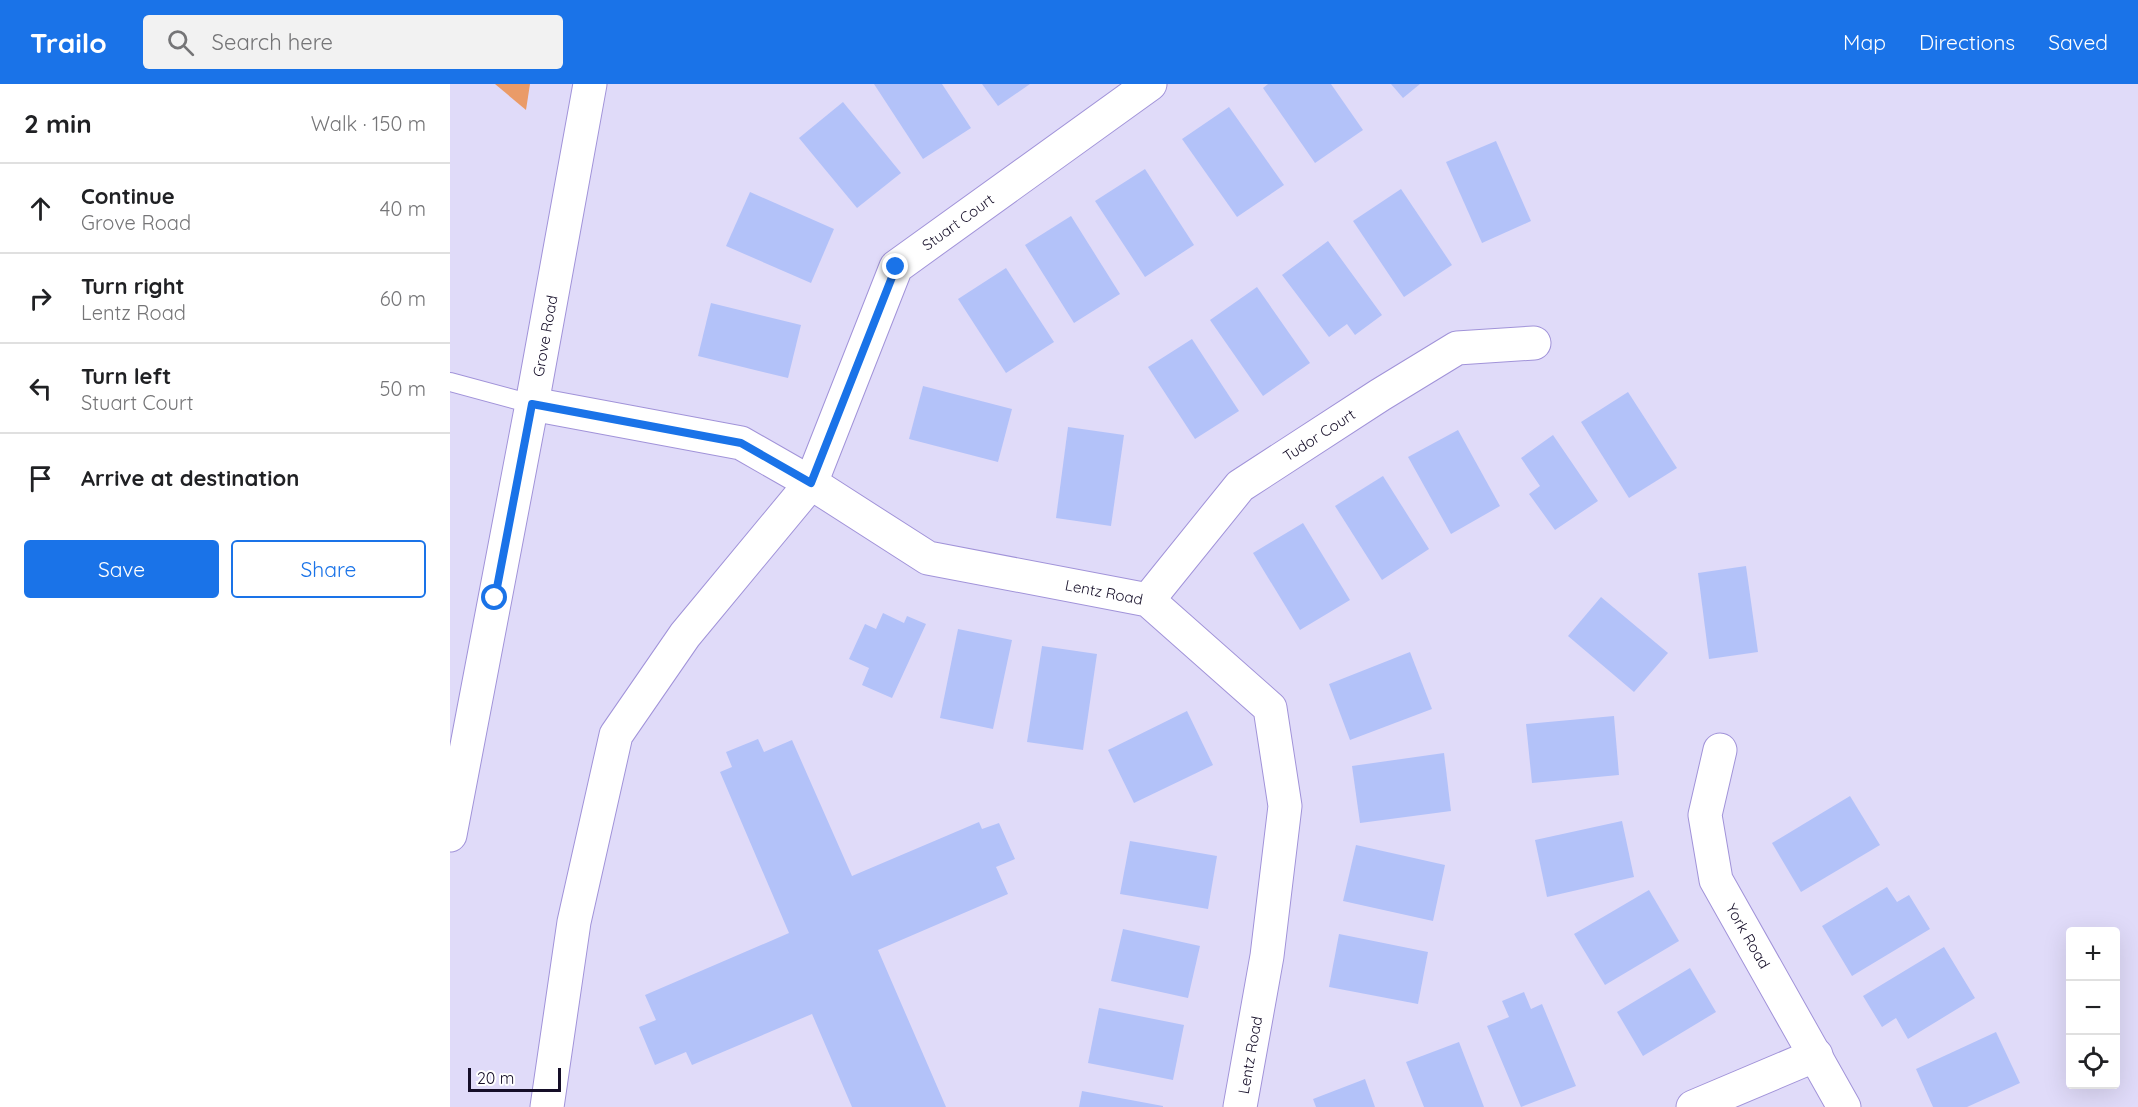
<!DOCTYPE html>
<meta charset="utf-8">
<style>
:root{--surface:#fff;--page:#f2f2f2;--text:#202124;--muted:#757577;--line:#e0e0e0;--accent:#1a73e8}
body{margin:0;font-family:Quicksand,sans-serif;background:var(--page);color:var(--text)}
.controls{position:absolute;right:18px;bottom:18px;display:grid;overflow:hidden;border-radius:6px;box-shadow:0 6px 24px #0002}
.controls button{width:54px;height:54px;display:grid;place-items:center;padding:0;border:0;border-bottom:2px solid var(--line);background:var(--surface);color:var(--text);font:30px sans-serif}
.scale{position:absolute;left:18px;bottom:15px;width:93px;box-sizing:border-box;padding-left:6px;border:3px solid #150e28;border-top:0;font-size:16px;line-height:21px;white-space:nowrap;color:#150e28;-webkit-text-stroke:4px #fff;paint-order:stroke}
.stop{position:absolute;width:18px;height:18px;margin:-14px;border:4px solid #1a73e8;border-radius:50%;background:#fff}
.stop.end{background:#1a73e8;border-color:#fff;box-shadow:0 2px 6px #0008}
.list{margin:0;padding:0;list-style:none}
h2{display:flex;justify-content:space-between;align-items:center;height:78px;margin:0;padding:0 24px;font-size:26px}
h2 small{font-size:20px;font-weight:400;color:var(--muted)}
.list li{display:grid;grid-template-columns:39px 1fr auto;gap:18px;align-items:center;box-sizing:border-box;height:90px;padding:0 24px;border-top:2px solid var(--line)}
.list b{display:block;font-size:22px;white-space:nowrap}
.list p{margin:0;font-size:20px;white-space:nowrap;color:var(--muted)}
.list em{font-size:20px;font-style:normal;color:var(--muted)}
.actions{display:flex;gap:12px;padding:18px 24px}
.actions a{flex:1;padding:14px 0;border:2px solid var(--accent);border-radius:6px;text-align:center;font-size:21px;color:var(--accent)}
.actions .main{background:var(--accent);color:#fff}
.icon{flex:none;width:33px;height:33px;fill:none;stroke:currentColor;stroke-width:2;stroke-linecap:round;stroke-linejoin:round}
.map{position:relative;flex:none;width:1688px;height:1023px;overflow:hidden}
header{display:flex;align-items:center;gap:36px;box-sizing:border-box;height:84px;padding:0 30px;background:var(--accent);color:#fff}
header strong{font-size:28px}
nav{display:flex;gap:33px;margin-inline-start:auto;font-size:21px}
.search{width:420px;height:54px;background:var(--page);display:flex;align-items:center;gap:15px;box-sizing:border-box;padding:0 21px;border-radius:6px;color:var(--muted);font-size:22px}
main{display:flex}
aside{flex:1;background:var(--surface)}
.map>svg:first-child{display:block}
.green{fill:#ea9b68}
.building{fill:#b3c2f9}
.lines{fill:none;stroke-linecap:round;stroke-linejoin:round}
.service-casing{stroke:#a193d9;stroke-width:20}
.minor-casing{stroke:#a193d9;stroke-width:35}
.secondary-casing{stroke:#a193d9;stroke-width:35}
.service{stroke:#fff;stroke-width:18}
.minor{stroke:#fff;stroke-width:33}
.secondary{stroke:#fff;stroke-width:33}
.route{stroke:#1a73e8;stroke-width:8}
.labels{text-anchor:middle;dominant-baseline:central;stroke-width:4.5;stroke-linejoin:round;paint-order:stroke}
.street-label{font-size:15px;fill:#150e28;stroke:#fff}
</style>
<header>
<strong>Trailo</strong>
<div class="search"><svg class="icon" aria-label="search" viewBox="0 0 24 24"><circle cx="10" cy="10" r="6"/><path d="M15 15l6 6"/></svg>Search here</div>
<nav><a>Map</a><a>Directions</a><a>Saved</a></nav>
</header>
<main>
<aside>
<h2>2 min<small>Walk · 150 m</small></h2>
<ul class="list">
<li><svg class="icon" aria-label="ahead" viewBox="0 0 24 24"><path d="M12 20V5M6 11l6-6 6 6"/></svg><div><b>Continue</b><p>Grove Road</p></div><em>40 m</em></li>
<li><svg class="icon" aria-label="right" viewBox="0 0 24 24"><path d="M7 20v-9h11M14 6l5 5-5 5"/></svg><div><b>Turn right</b><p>Lentz Road</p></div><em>60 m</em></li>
<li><svg class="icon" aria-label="left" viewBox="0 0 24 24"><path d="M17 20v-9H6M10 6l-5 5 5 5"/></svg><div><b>Turn left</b><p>Stuart Court</p></div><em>50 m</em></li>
<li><svg class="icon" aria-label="arrive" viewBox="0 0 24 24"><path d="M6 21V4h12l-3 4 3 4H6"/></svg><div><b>Arrive at destination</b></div></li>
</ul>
<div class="actions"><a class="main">Save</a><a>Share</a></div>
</aside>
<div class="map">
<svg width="1688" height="1023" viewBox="0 0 1688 1023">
<rect width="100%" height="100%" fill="#e0dbf9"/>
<polygon class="green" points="45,0 80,0 76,26"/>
<g class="building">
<polygon points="424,0 492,0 521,44 473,75"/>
<polygon points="532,0 580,0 548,22"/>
<polygon points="818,0 881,0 913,46 865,79 813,4"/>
<polygon points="941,0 970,0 953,14"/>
<polygon points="393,18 451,89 407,124 349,54"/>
<polygon points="779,23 834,101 787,133 732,55"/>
<polygon points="1046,57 1081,137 1032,159 996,78"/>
<polygon points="695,85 744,161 695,193 645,117"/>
<polygon points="951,105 1002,181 954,213 903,137"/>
<polygon points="300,108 384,145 361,199 276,162"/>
<polygon points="621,132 670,210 624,239 575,161"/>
<polygon points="878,157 932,231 905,251 897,240 879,253 832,191"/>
<polygon points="556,184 604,258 556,289 508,215"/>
<polygon points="807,203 860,279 813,312 760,236"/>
<polygon points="261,219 351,241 338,294 248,272"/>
<polygon points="742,255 789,327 745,355 698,283"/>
<polygon points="473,302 562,325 548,378 459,355"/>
<polygon points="1178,308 1227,384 1179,414 1131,338"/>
<polygon points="618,343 674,351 661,442 606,434"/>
<polygon points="1008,346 1050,422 1001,450 958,373"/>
<polygon points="1103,351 1148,417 1105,446 1079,410 1090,402 1071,374"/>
<polygon points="933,392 979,465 932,496 885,422"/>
<polygon points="853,439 900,516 850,546 803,469"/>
<polygon points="1296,482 1308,568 1259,575 1248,489"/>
<polygon points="1151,513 1218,569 1184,608 1118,552"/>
<polygon points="433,529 454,539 457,532 476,540 442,614 412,601 419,584 399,575 415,540 426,545"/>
<polygon points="508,545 562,556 543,645 490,634"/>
<polygon points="592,562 647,570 633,666 577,658"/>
<polygon points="960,568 982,625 900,656 879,600"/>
<polygon points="737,627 763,681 684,719 658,666"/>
<polygon points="1164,632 1169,691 1082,699 1076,640"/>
<polygon points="308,655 314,668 342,656 402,792 529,738 532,745 549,739 565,775 546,783 558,810 428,866 496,1023 402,1023 362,930 242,981 236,968 205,981 189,943 206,936 195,911 339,849 270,688 282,683 276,668"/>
<polygon points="994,669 1001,727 910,739 902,682"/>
<polygon points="1400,712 1430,761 1351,808 1322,759"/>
<polygon points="1172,737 1184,793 1097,813 1085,756"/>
<polygon points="680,757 767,772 758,825 670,810"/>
<polygon points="906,761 995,781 983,837 893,817"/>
<polygon points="1437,803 1447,818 1459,811 1480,845 1402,892 1372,842"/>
<polygon points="1199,806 1229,857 1155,901 1124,850"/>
<polygon points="673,845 750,862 738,914 661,897"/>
<polygon points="889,850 978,868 968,920 879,903"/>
<polygon points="1494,863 1525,914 1458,955 1446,934 1432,943 1413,912"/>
<polygon points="1240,884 1266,928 1193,972 1167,928"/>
<polygon points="1074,908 1081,925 1092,920 1126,1002 1071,1023 1037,942 1059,933 1052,917"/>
<polygon points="649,924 734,941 723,996 638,979"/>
<polygon points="1546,948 1570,999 1517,1023 1483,1023 1466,985"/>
<polygon points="1009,958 1034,1023 974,1023 956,978"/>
<polygon points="915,995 925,1023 866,1023 863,1015"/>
<polygon points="632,1007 713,1022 713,1023 629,1023"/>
</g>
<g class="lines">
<g class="service-casing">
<polyline id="service" points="0,298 82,320"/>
</g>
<g class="minor-casing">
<g id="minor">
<polyline points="82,320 291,359 361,399 478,474 698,516 820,624 835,722 817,872 790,1023"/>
<polyline points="698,516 790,402 930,311 1007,264 1084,259"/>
<polyline points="1270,666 1255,731 1266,796 1394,1023"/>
<polyline points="97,1023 124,838 166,651 235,551 361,399 446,183 700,0"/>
<polyline points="1243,1023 1366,971"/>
</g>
</g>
<g class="secondary-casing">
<polyline id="secondary" points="0,751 82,320 140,0"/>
</g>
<use href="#service" class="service"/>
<use href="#minor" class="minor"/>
<use href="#secondary" class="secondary"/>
</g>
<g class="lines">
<polyline class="route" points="45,514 82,320 291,359 361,399 446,183"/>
</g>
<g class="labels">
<g class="street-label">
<text transform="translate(508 138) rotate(-36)">Stuart Court</text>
<text transform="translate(95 252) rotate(-80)">Grove Road</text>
<text transform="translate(869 351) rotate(-33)">Tudor Court</text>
<text transform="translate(654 508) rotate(11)">Lentz Road</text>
<text transform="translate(1298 852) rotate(60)">York Road</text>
<text transform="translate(800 971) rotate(-80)">Lentz Road</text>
</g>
</g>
</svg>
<div class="controls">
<button>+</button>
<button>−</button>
<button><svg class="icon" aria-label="locate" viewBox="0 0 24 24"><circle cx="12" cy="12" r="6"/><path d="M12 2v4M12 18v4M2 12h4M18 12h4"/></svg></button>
</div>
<div class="scale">20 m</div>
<div class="stop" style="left:45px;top:514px"></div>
<div class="stop end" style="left:446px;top:183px"></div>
</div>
</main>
